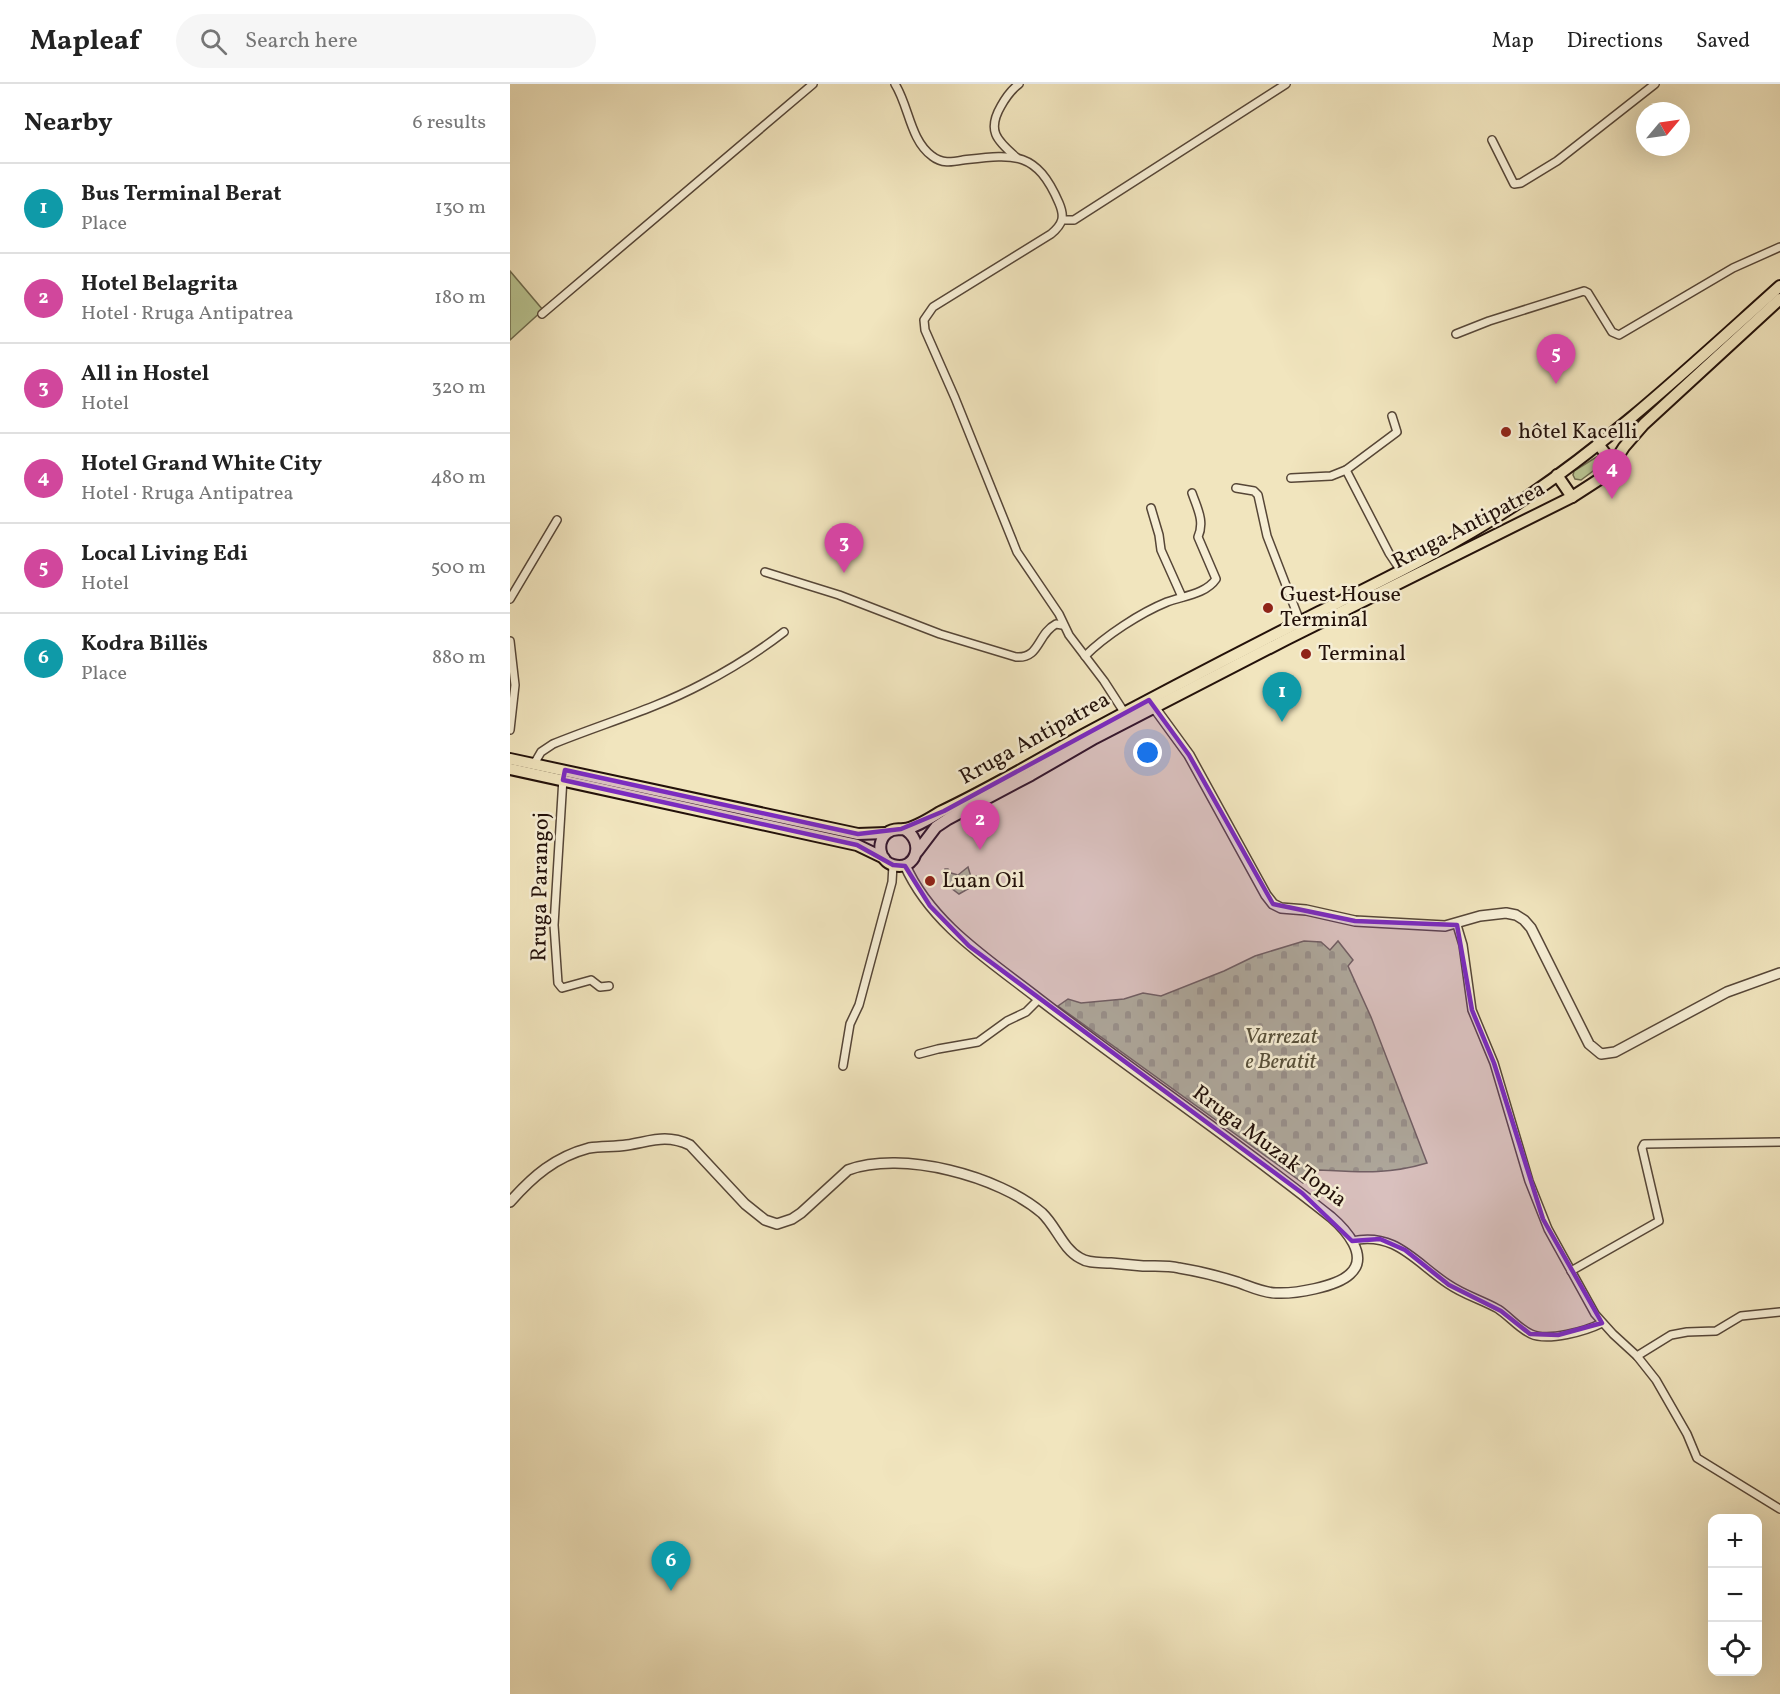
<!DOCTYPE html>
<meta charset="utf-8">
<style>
:root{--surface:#fff;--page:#f6f6f6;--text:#222;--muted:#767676;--line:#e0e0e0;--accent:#8f2418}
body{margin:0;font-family:Vollkorn,serif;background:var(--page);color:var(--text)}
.controls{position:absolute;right:18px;bottom:18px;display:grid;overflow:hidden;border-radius:12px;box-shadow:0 6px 24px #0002}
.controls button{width:54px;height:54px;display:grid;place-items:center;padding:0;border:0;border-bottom:2px solid var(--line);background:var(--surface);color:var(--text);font:30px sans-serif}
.compass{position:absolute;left:1126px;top:18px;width:54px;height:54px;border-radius:50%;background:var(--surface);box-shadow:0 6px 24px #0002;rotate:61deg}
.you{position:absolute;left:638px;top:669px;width:21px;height:21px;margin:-15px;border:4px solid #fff;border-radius:50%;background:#1a73e8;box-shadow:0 0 0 9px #1a73e833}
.badge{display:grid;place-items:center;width:39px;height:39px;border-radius:50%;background:var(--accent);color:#fff;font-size:20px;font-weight:700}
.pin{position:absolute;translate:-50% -50px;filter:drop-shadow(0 2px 3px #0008)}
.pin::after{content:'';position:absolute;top:32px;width:21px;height:18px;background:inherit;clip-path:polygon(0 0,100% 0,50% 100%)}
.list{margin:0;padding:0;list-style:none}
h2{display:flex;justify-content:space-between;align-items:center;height:78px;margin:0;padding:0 24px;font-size:26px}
h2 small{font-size:20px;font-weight:400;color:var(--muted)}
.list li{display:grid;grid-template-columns:39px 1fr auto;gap:18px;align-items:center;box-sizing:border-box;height:90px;padding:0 24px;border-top:2px solid var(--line)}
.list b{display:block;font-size:22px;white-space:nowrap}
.list p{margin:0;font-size:20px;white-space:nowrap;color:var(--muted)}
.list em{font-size:20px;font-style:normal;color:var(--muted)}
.icon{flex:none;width:33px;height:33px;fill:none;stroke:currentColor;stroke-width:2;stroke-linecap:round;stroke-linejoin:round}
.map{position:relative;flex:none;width:1270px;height:1610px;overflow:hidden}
header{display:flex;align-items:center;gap:36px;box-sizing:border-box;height:84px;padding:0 30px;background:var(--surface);border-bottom:2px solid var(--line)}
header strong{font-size:28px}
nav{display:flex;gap:33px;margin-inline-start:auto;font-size:21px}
.search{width:420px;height:54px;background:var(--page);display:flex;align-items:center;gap:15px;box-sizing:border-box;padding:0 21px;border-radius:33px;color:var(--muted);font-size:22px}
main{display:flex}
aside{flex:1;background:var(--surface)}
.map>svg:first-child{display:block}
.green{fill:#b9c592;stroke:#6e6b4e;stroke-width:1.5}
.cemetery{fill:url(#cemetery-stones);stroke:#6e6b4e;stroke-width:1.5}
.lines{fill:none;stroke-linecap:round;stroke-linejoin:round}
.minor-casing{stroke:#564637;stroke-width:10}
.tertiary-casing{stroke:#564637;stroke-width:12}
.primary-casing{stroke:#23110a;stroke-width:14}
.minor{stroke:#f6eed5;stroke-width:7}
.tertiary{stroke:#f6eed5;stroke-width:9}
.primary{stroke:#f1e5be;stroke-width:10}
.marked{fill:#7b2cbf;fill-opacity:0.2;stroke:#7b2cbf;stroke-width:4.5;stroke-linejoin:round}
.poi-dot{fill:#8f2418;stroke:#f6eed5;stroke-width:2}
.labels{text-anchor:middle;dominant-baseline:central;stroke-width:5;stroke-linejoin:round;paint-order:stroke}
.poi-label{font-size:22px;fill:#23110a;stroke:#f6eed5;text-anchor:start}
.street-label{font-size:22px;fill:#23110a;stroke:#f6eed5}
.park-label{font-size:22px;font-style:italic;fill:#58503a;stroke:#f6eed5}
</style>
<header>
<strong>Mapleaf</strong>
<div class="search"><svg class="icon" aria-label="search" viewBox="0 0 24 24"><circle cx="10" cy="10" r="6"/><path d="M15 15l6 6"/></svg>Search here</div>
<nav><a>Map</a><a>Directions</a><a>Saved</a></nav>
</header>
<main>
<aside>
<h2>Nearby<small>6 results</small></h2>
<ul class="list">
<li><span class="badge" style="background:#0f9aa8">1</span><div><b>Bus Terminal Berat</b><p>Place</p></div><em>130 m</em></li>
<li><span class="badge" style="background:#d1479c">2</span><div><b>Hotel Belagrita</b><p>Hotel · Rruga Antipatrea</p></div><em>180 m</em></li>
<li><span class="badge" style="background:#d1479c">3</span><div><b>All in Hostel</b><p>Hotel</p></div><em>320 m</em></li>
<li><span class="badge" style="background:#d1479c">4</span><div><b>Hotel Grand White City</b><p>Hotel · Rruga Antipatrea</p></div><em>480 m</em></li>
<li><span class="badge" style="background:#d1479c">5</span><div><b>Local Living Edi</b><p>Hotel</p></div><em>500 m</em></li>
<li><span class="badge" style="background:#0f9aa8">6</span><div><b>Kodra Billës</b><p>Place</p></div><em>880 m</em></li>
</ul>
</aside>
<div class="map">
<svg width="1270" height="1610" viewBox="0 0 1270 1610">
<defs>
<pattern id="cemetery-stones" width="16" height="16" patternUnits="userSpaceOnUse" patternTransform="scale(1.5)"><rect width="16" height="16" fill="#b9c592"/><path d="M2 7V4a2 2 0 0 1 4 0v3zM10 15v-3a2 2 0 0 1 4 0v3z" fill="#9fa87d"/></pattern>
</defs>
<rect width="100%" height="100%" fill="#f1e5be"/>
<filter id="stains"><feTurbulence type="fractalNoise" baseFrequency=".00333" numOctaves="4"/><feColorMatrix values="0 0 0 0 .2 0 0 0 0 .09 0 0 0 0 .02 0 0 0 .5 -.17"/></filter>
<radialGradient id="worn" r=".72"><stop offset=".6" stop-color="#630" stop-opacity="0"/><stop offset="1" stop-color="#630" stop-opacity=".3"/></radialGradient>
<g class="green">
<polygon points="0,187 33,226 0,256"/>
<polygon points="1088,372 1092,376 1091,381 1071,396 1065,395 1063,391 1064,387"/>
<polygon points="458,783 461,793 466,792 470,798 449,810 433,798 435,785 438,785 441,789 448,791"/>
</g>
<path class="cemetery" d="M794 857 811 858 820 866 828 857 843 876 838 882 861 933 917 1079C877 1091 849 1088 809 1086L793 1099 548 922 558 915 571 919 614 915 633 909 651 912 714 887 745 872Z"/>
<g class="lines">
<g class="minor-casing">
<g id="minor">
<path d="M385 0C399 22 400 56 422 72 432 80 442 78 453 76 504 70 526 66 549 119 555 133 553 140 541 150L423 223 414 236 415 246 445 314 507 468 549 530 559 551 594 597 614 628"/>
<polyline points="982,56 1004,100 1011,99 1047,77 1145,0"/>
<path d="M506 73C486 56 477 46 491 22 496 13 501 6 509 0"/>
<polyline points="553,136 564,136 776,0"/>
<polyline points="32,230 303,0"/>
<polyline points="946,250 979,237 1074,207 1078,209 1102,248 1109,251 1223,184 1270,163"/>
<polyline points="836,386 879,469 891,487"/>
<polyline points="781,394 821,392 836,386 887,348 882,332"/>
<polyline points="726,404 744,407 748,411 757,452 791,540"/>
<polyline points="641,424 649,451 651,466 672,513"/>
<path d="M255 488 329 511 430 550 506 573C530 575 527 550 546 540L552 541"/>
<polyline points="0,515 47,436"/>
<polyline points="0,557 5,601 0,646"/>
<path d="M575 572C595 552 630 529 657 518 673 512 696 510 706 495L688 453C695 437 687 424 682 409"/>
<path d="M24 680 31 668 43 660C92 640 145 625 192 600 221 585 248 568 274 548"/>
<polyline points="53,694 44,841 48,899 52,904 81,896 90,903 99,902"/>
<polyline points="947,841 953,861 962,926 984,979 1019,1097 1038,1145 1085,1230 1103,1250 1127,1272 1146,1296 1177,1350 1187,1374 1270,1425"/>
<polyline points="409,970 428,965 468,958 497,937 516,928 529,915"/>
<polyline points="333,982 340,940 349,921 382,798 383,781"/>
<path d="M842 1157C885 1147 906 1179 938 1200 954 1211 972 1216 988 1225 999 1232 1008 1244 1021 1250 1038 1258 1076 1247 1092 1239"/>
<polyline points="1061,1187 1149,1137 1132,1064 1134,1060 1270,1058"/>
<polyline points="1127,1272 1161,1251 1177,1248 1206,1247 1231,1232 1270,1228"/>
</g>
</g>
<g class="tertiary-casing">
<g id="tertiary">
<polyline points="641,619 679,671 756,811 763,820 771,824 796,826 845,837 935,842 970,832 996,829 1006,831 1014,836 1021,844 1079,960 1091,970 1105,968 1217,908 1270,889"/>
<path d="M0 1118C23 1092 45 1073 79 1064 92 1062 104 1063 117 1061 142 1057 156 1050 180 1061L235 1120 255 1136 267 1140 282 1135 291 1129 338 1086C392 1066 489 1092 532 1129 546 1142 553 1165 570 1174 579 1180 591 1178 601 1179 612 1180 622 1181 633 1182 645 1182 658 1181 669 1184 688 1187 708 1192 727 1198 739 1202 753 1209 766 1209 785 1210 826 1203 840 1190 860 1172 835 1145 821 1133 726 1057 625 989 529 915 479 876 421 840 395 781"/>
</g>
</g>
<g class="primary-casing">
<g id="primary">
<polyline points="1088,360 1104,381"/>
<polyline points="1047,391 1062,413"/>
<polyline points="0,675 348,750 376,749"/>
<polyline points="0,685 347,761 374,774"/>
<path d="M394 745C416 757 406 788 383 781 369 777 366 758 377 749 383 744 387 746 394 745 405 744 420 734 430 728 479 705 526 677 573 651 651 609 730 568 809 528 875 495 941 463 1002 423 1100 359 1184 279 1270 202"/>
<polyline points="407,768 426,743 438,735 521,691 585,654 777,555 1062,413 1096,391 1114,363 1134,340 1270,215"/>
</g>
</g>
<use href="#minor" class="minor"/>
<use href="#tertiary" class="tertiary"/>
<use href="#primary" class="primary"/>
</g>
<path class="marked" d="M639 616 679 671 763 820 845 837 947 841 962 926 984 979 1033 1135 1092 1239 1048 1251 1020 1250 991 1227 939 1201 895 1166 870 1155 842 1157 792 1109 459 862 420 822 395 782 383 781 347 761 53 696 55 686 348 750 391 745 434 727Z"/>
<g class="poi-dot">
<circle cx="996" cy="348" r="6"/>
<circle cx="758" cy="524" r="6"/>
<circle cx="796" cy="570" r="6"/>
<circle cx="420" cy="797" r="6"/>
</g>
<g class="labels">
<g class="poi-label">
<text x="1008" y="348">hôtel Kacelli</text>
<text x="770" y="511">Guest House<tspan x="770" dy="25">Terminal</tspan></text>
<text x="808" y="570">Terminal</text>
<text x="432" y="797">Luan Oil</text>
</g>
<g class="street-label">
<text transform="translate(959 442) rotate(-27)">Rruga Antipatrea</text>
<text transform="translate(525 655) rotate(-29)">Rruga Antipatrea</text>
<text transform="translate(31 803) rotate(-89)">Rruga Parangoj</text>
<text transform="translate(759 1063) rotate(37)">Rruga Muzak Topia</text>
</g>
<g class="park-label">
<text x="771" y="953">Varrezat<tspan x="771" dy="25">e Beratit</tspan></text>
</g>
</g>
<rect width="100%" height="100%" filter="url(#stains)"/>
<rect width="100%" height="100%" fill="url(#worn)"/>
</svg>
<div class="controls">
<button>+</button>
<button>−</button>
<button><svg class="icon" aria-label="locate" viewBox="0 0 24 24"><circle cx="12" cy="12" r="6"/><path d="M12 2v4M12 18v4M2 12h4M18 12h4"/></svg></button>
</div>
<svg class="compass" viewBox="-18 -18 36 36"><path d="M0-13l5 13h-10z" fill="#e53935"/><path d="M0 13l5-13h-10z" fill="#767676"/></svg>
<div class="you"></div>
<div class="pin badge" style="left:772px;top:638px;background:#0f9aa8">1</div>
<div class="pin badge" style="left:470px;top:766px;background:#d1479c">2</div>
<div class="pin badge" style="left:334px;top:489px;background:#d1479c">3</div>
<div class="pin badge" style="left:1102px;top:415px;background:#d1479c">4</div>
<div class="pin badge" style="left:1046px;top:300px;background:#d1479c">5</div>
<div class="pin badge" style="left:161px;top:1507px;background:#0f9aa8">6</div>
</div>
</main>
